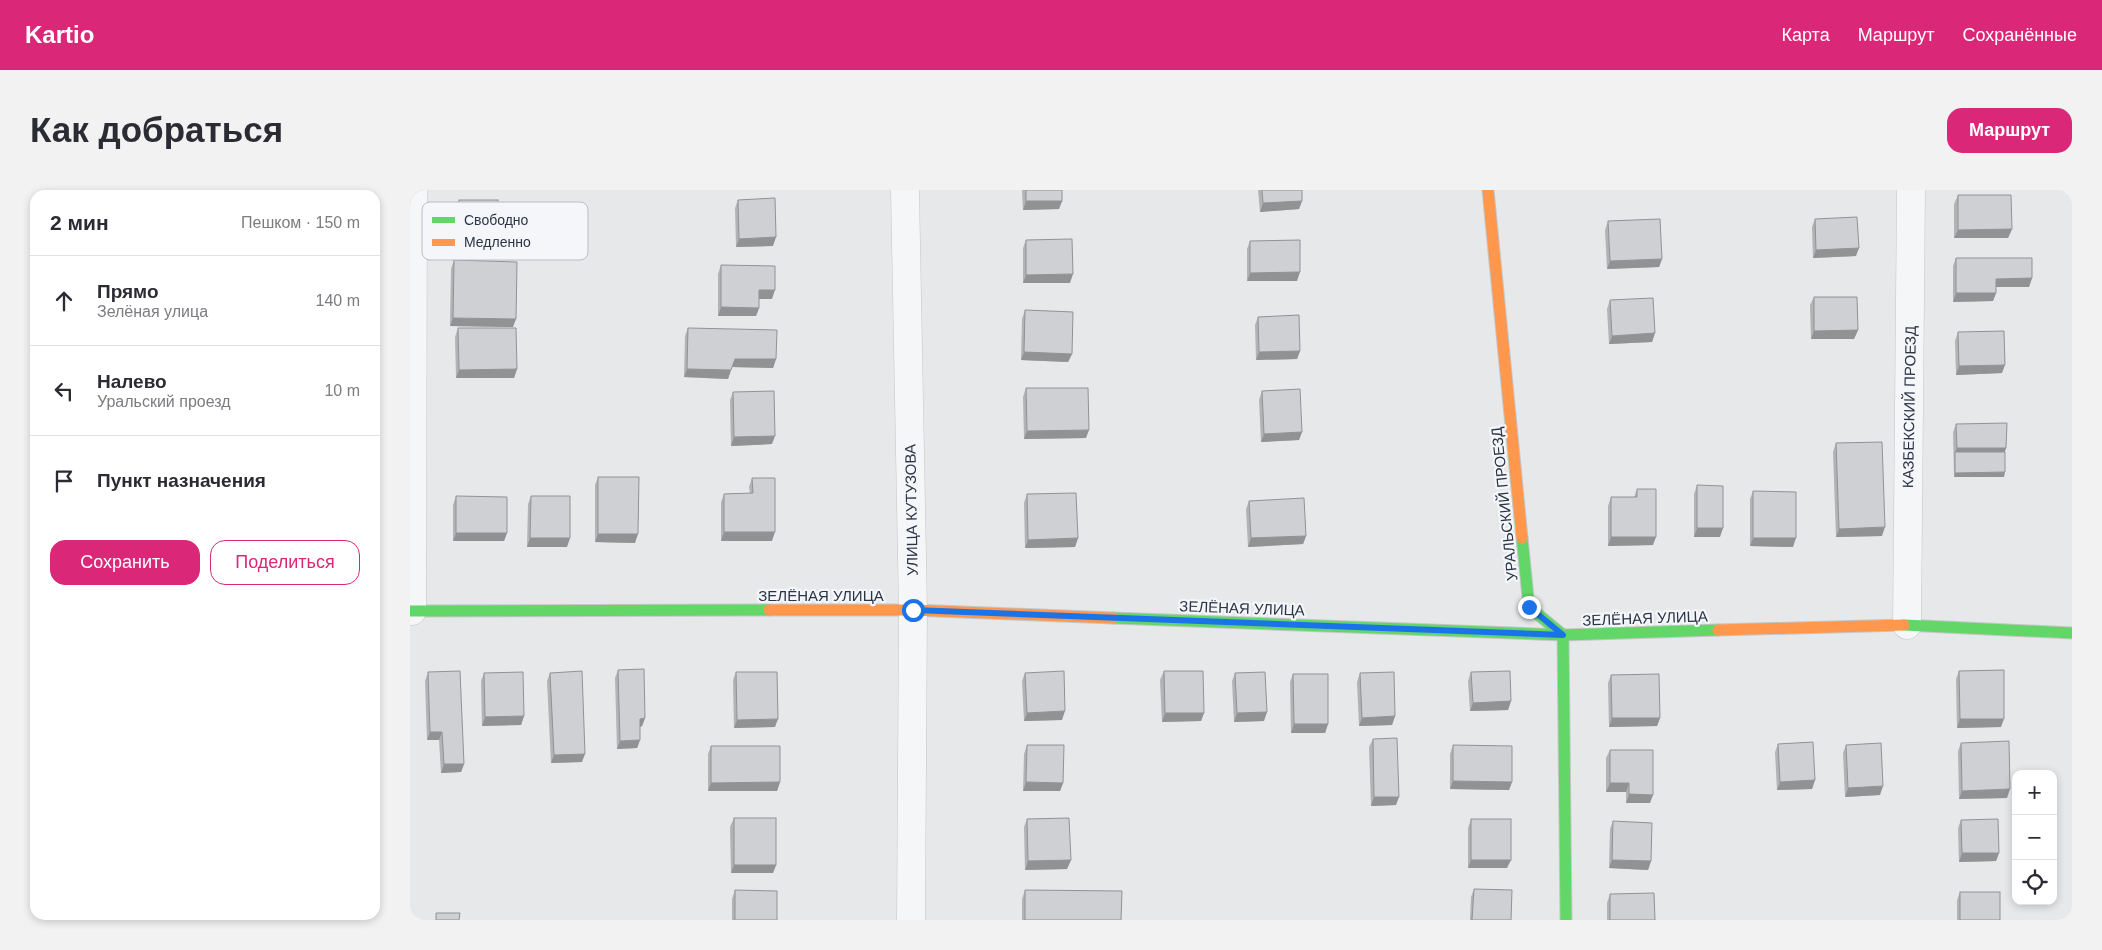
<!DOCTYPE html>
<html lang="ru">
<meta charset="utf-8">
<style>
:root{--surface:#fff;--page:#f2f2f3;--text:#2b2b33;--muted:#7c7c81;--line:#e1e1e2;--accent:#db2777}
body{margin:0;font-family:Arial,sans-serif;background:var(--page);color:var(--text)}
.controls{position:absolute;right:15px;bottom:15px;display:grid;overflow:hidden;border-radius:10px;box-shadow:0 2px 8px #0003}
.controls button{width:45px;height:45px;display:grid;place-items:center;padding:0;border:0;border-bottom:1px solid var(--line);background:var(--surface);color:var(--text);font:25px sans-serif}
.stop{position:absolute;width:15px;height:15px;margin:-11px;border:4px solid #1a73e8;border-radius:50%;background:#fff}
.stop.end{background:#1a73e8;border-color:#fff;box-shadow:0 1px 5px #0008}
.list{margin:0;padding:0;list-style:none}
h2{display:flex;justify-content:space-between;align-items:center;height:65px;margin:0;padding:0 20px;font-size:21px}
h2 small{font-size:16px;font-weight:400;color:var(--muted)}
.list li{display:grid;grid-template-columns:32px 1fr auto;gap:15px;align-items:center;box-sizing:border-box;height:90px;padding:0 20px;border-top:1px solid var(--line)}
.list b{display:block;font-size:19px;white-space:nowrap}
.list p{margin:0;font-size:16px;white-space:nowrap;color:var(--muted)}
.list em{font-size:16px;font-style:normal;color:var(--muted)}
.actions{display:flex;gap:10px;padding:15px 20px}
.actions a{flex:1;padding:11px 0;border:1px solid var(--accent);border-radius:15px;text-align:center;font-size:18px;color:var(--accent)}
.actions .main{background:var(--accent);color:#fff}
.icon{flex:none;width:28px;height:28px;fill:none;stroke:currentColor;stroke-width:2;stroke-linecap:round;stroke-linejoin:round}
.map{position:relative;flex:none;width:1662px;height:730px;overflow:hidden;border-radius:15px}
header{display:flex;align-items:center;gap:30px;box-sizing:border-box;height:70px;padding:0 25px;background:var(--accent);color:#fff}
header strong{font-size:24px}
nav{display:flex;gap:28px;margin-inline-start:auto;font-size:18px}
.intro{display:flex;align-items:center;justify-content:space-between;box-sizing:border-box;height:120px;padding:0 30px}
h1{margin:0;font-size:35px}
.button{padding:12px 22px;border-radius:15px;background:var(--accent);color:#fff;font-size:18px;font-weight:700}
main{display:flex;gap:30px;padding:0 30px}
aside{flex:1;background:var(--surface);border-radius:15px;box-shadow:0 2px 8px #0003}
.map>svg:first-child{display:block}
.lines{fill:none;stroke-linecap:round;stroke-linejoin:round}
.street-casing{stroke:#c4c6c8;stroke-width:29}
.fast-casing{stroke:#c4c6c8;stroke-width:13}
.slow-casing{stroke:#c4c6c8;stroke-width:13}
.street{stroke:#f5f6f7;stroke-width:28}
.fast{stroke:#63d668;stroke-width:11}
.slow{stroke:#ff974d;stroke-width:11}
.wall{fill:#b1b3b5}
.shaded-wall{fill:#909294}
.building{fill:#ced0d3;stroke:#909294}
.route{stroke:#1a73e8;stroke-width:6}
.labels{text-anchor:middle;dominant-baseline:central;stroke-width:4.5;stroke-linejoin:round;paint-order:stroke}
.street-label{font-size:15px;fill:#2b3445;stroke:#f4f6f9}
.key{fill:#f4f6f9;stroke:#b8bcc3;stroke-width:1}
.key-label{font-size:14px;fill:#2b3445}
</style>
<header>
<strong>Kartio</strong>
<nav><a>Карта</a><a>Маршрут</a><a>Сохранённые</a></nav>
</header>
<div class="intro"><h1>Как добраться</h1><a class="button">Маршрут</a></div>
<main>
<aside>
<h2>2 мин<small>Пешком · 150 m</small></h2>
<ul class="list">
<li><svg class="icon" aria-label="ahead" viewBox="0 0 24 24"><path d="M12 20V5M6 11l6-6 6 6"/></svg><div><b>Прямо</b><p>Зелёная улица</p></div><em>140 m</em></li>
<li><svg class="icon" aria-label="left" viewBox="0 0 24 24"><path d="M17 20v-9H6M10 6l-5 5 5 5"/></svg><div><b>Налево</b><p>Уральский проезд</p></div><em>10 m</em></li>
<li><svg class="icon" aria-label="arrive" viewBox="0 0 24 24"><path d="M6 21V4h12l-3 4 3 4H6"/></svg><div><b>Пункт назначения</b></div></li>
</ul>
<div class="actions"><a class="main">Сохранить</a><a>Поделиться</a></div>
</aside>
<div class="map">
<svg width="1662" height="730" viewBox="0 0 1662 730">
<rect width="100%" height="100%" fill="#e6e8ea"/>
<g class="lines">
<g class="street-casing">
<g id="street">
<polyline points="495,0 503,420 501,730"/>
<polyline points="2,421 3,0"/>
<polyline points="1497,435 1501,0"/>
</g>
</g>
<g class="fast-casing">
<g id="fast">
<polyline points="1112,348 1119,417 1153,445 1156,730"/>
<polyline points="0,421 359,420"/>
<polyline points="703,428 1153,445 1308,440"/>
<polyline points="1494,435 1662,443"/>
</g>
</g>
<g class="slow-casing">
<g id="slow">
<polyline points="1078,0 1112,348"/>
<polyline points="359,420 503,420 703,428"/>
<polyline points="1308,440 1494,435"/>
</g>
</g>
<use href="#street" class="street"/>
<use href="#fast" class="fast"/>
<use href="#slow" class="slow"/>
</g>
<g class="wall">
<polygon points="612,0 652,0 652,11 649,19 613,20"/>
<polygon points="848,0 892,0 892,11 889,19 850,22"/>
<polygon points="1548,5 1602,39 1598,48 1544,48 1544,14"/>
<polygon points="49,10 88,39 85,47 46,48 45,19"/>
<polygon points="328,10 363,56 326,57 325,18"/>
<polygon points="1405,29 1446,66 1403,68 1402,37"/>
<polygon points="1198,31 1252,69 1249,77 1197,79 1195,40"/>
<polygon points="616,50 660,93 613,93 613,58"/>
<polygon points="840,51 887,91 837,91 837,59"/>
<polygon points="1546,68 1622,88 1619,97 1586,97 1586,103 1583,111 1543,112 1543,76"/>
<polygon points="44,70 103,137 40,136 41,79"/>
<polygon points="311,75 362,109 349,109 349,118 346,126 308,126 308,84"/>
<polygon points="1404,107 1448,140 1444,149 1401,149 1400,115"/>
<polygon points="1200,110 1245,143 1242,152 1199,154 1197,119"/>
<polygon points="615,120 662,164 658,172 611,170 612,129"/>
<polygon points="848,127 890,161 887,169 846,170 845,135"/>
<polygon points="48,138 107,179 104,188 46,188 45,147"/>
<polygon points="278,138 366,169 363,178 322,177 318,189 274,187 275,146"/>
<polygon points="1548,142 1592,183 1546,185 1545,151"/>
<polygon points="616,198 676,248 614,249 613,207"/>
<polygon points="852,201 892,242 889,250 851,252 849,210"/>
<polygon points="323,202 362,254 321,256 320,210"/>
<polygon points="1546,234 1596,258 1595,262 1594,287 1544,287 1543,242"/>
<polygon points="1426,253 1472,346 1426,347 1423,262"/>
<polygon points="188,287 225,353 185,352 185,295"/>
<polygon points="342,288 362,351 311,351 311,312 314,304 340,303 339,297"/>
<polygon points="1287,295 1310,347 1284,347 1284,304"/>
<polygon points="1227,299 1243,355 1198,356 1198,316 1201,307 1224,307"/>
<polygon points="1343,301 1383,357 1340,356 1340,309"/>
<polygon points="617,304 668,348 665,357 615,358 614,313"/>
<polygon points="46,306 97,343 94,351 43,351 43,315"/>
<polygon points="121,306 157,357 117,357 118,314"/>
<polygon points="839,311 896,346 893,354 838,357 836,319"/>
<polygon points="208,480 235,528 232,536 230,537 230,550 227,558 207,559 205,488"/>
<polygon points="754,481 794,523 791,531 752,532 750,490"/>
<polygon points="1549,481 1591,537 1547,538 1546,489"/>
<polygon points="18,482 54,574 51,582 31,583 29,550 17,550 15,491"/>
<polygon points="326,482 365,537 324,538 323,490"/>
<polygon points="1061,482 1101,511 1098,520 1060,521 1058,491"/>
<polygon points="74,483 114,526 111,535 72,536 71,491"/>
<polygon points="140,483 172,572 141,573 137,491"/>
<polygon points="615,483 652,530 614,531 612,491"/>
<polygon points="825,483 854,531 824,532 822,491"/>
<polygon points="950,483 985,526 982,535 949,536 947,492"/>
<polygon points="883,484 918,534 915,543 881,543 880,492"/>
<polygon points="1201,485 1250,528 1247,536 1199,537 1198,493"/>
<polygon points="963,549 986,615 961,616 959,557"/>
<polygon points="1551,553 1597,608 1549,609 1548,561"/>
<polygon points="1368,554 1405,590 1402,599 1367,600 1365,562"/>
<polygon points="617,555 653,593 650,601 613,601 614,564"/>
<polygon points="1043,555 1102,592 1099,600 1040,599 1040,564"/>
<polygon points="1436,555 1470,605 1435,607 1433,563"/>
<polygon points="301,556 370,592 367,601 298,601 298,564"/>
<polygon points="1200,560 1240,613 1216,613 1216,602 1196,602 1196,568"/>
<polygon points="324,628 366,675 363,683 321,683 320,637"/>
<polygon points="617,629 661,670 657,679 615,680 614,637"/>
<polygon points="1061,629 1097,678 1058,678 1058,638"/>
<polygon points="1551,630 1589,663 1586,671 1549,672 1548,638"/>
<polygon points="1203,631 1241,671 1238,680 1199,678 1200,639"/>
<polygon points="1064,699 1101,730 1060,730 1061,707"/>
<polygon points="325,700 367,730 322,730 322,709"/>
<polygon points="615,700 711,730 612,730 612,709"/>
<polygon points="1550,702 1590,730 1547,730 1547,710"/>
<polygon points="1200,704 1245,730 1197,730 1197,713"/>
</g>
<g class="shaded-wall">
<polygon points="616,11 652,11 649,19 613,20"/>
<polygon points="892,11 889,19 850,22 853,13"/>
<polygon points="49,39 88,39 85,47 46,48"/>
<polygon points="1602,39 1598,48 1544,48 1548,40"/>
<polygon points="366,47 363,56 326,57 329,49"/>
<polygon points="1449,58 1446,66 1403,68 1406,60"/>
<polygon points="1252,69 1249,77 1197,79 1200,71"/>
<polygon points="890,82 887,91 837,91 840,83"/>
<polygon points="663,84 660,93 613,93 616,85"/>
<polygon points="1622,88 1619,97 1583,97 1586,89"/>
<polygon points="349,100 365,100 362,109 346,109"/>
<polygon points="1546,103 1586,103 1583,111 1543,112"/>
<polygon points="311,117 349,118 346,126 308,126"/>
<polygon points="43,128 106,129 103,137 40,136"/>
<polygon points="1448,140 1444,149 1401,149 1404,141"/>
<polygon points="1245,143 1242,152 1199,154 1202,146"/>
<polygon points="890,161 887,169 846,170 849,162"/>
<polygon points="614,162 662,164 658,172 611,170"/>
<polygon points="325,169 366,169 363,178 322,177"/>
<polygon points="1595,175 1592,183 1546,185 1549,176"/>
<polygon points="107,179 104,188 46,188 49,180"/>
<polygon points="277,179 321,180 318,189 274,187"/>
<polygon points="679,240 676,248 614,249 617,241"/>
<polygon points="892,242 889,250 851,252 854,244"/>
<polygon points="365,246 362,254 321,256 324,247"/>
<polygon points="1547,258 1596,258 1593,266 1545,262"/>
<polygon points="1595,282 1594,287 1544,287 1545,283"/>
<polygon points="1475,337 1472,346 1426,347 1429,339"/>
<polygon points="1287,338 1313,338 1310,347 1284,347"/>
<polygon points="314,342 365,342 362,351 311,351"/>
<polygon points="46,343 97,343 94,351 43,351"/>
<polygon points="188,344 228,344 225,353 185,352"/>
<polygon points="896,346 893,354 838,357 841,348"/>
<polygon points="1201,347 1246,347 1243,355 1198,356"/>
<polygon points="120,348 160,348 157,357 117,357"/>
<polygon points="668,348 665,357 615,358 618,350"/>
<polygon points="1343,348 1386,348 1383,357 1340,356"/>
<polygon points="1101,511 1098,520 1060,521 1063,513"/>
<polygon points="655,521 652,530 614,531 617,523"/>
<polygon points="857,522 854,531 824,532 827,523"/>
<polygon points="755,523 794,523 791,531 752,532"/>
<polygon points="114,526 111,535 72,536 75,527"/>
<polygon points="985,526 982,535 949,536 952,528"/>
<polygon points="235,528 232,536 227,538 230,529"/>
<polygon points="1202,528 1250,528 1247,536 1199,537"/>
<polygon points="368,529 365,537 324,538 327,530"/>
<polygon points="1550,529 1594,529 1591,537 1547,538"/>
<polygon points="884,534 918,534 915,543 881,543"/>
<polygon points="20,542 32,542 29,550 17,550"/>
<polygon points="230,550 227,558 207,559 210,551"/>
<polygon points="175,564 172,572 141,573 144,565"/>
<polygon points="34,574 54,574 51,582 31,583"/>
<polygon points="1405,590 1402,599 1367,600 1370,592"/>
<polygon points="1043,591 1102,592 1099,600 1040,599"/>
<polygon points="370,592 367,601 298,601 301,593"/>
<polygon points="616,592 653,593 650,601 613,601"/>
<polygon points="1200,593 1219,593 1216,602 1196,602"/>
<polygon points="1473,596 1470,605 1435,607 1438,598"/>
<polygon points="1600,599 1597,608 1549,609 1552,601"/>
<polygon points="1219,604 1243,605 1240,613 1216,613"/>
<polygon points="964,607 989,607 986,615 961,616"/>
<polygon points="1552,663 1589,663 1586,671 1549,672"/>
<polygon points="661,670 657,679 615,680 618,671"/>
<polygon points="1061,670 1101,670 1097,678 1058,678"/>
<polygon points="1202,670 1241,671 1238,680 1199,678"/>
<polygon points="324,675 366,675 363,683 321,683"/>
</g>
<g class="building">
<rect x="616" y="0" width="36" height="11"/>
<polygon points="852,0 892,0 892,11 853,13"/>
<polygon points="1548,5 1601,5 1602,39 1548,40"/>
<polygon points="365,8 366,47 329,49 328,10"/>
<rect x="49" y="10" width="39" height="29"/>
<polygon points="1447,27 1449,58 1406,60 1405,29"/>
<polygon points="1250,29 1252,69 1200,71 1198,31"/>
<polygon points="662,49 663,84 616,85 616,50"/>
<polygon points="890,50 890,82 840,83 840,51"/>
<polygon points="1546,68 1622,68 1622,88 1586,89 1586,103 1546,103"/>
<polygon points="44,70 107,72 106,129 43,128"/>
<polygon points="311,75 365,76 365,100 349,100 349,118 311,117"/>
<polygon points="1404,107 1447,107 1448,140 1404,141"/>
<polygon points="1243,108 1245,143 1202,146 1200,110"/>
<polygon points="615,120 663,122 662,164 614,162"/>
<polygon points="889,125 890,161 849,162 848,127"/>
<polygon points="48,138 106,138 107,179 49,180"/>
<polygon points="278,138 367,140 366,169 325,169 321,180 277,179"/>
<polygon points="1594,141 1595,175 1549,176 1548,142"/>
<polygon points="616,198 678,198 679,240 617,241"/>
<polygon points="890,199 892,242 854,244 852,201"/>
<polygon points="364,201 365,246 324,247 323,202"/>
<polygon points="1597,233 1596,258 1547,258 1546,234"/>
<polygon points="1472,252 1475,337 1429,339 1426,253"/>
<polygon points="1545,262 1595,262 1595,282 1545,283"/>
<polygon points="188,287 229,287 228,344 188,344"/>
<polygon points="342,288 365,288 365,342 314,342 314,304 343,303"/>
<polygon points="1287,295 1313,296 1313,338 1287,338"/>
<polygon points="1227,299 1246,299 1246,347 1201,347 1201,307 1227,307"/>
<polygon points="1343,301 1386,302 1386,348 1343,348"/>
<polygon points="666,303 668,348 618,350 617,304"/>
<polygon points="46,306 97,307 97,343 46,343"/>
<polygon points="121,306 160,306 160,348 120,348"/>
<polygon points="894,308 896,346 841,348 839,311"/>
<polygon points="234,479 235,528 230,529 230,550 210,551 208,480"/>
<polygon points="1594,480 1594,529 1550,529 1549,481"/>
<polygon points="50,481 54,574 34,574 32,542 20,542 18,482"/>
<polygon points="172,481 175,564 144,565 140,483"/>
<polygon points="654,481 655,521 617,523 615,483"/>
<polygon points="754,481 793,481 794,523 755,523"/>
<polygon points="1100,481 1101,511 1063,513 1061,482"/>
<polygon points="113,482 114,526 75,527 74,483"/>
<polygon points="326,482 367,482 368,529 327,530"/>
<polygon points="855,482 857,522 827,523 825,483"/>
<polygon points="984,482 985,526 952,528 950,483"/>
<polygon points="883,484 918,484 918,534 884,534"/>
<polygon points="1249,484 1250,528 1202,528 1201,485"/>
<polygon points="987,548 989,607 964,607 963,549"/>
<polygon points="1599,551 1600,599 1552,601 1551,553"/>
<polygon points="1403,552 1405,590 1370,592 1368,554"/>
<polygon points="1471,553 1473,596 1438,598 1436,555"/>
<polygon points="617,555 654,555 653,593 616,592"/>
<polygon points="1043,555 1102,556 1102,592 1043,591"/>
<polygon points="301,556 370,556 370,592 301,593"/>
<polygon points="1200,560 1243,560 1243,605 1219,604 1219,593 1200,593"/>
<rect x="324" y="628" width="42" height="47"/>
<polygon points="659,628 661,670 618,671 617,629"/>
<rect x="1061" y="629" width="40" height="41"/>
<polygon points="1588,629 1589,663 1552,663 1551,630"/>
<polygon points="1203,631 1242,633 1241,671 1202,670"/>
<polygon points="1064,699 1102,700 1101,730 1062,730"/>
<polygon points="325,700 367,701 367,730 325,730"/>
<polygon points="615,700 712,701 711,730 615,730"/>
<rect x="1550" y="702" width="40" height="28"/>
<polygon points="1244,703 1245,730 1200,730 1200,704"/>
<polygon points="26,723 50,723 49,730 26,730"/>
</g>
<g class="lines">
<polyline class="route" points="503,420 1153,445 1119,417"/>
</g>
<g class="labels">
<g class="street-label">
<text transform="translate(1499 217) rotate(-89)">КАЗБЕКСКИЙ ПРОЕЗД</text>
<text transform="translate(1094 314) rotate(-96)">УРАЛЬСКИЙ ПРОЕЗД</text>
<text transform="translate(501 320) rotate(-91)">УЛИЦА КУТУЗОВА</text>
<text x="411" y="405">ЗЕЛЁНАЯ УЛИЦА</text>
<text transform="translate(832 418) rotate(2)">ЗЕЛЁНАЯ УЛИЦА</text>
<text transform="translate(1235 428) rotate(-2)">ЗЕЛЁНАЯ УЛИЦА</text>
</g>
</g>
<rect x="12" y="12" width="166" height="58" rx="8" class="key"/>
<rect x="22" y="27" width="23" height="6" fill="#63d668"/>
<rect x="22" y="49" width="23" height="7" fill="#ff974d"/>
<g class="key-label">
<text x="54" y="35">Свободно</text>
<text x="54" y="57">Медленно</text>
</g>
</svg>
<div class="controls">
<button>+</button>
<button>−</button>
<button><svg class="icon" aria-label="locate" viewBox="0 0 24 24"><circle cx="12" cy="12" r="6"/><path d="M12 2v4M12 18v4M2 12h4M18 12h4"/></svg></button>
</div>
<div class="stop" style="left:503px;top:420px"></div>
<div class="stop end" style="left:1119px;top:417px"></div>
</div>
</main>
